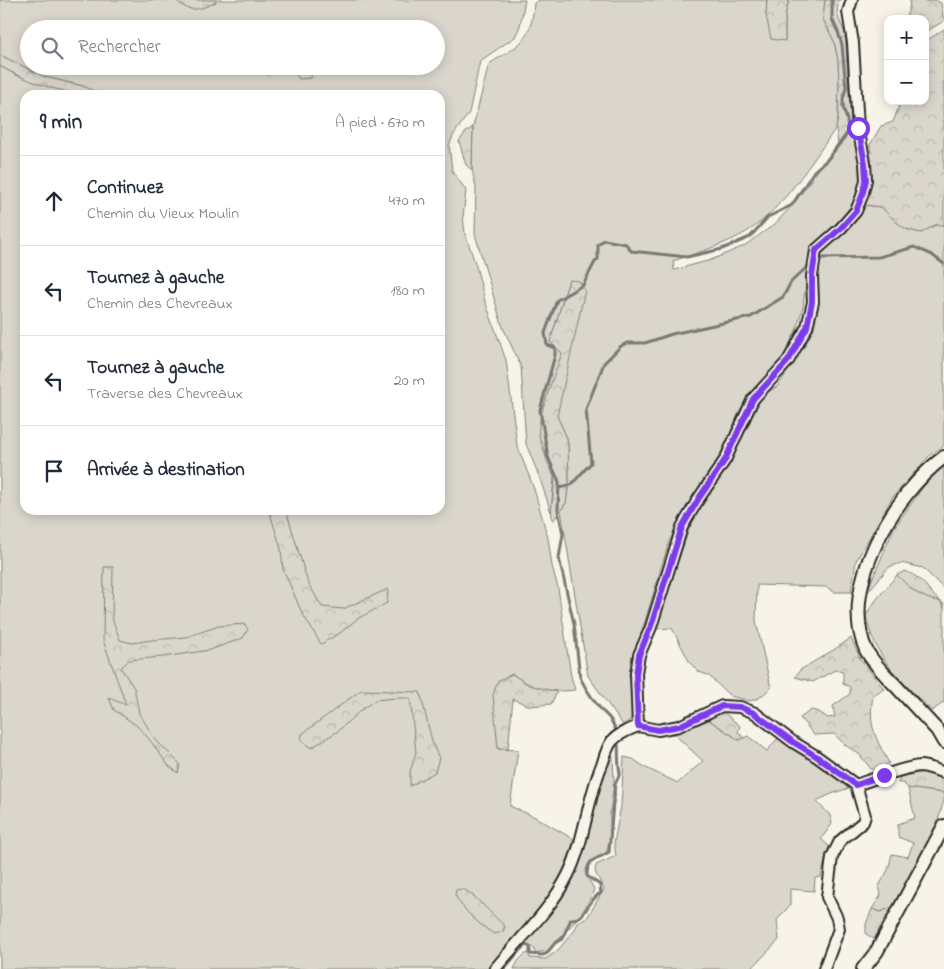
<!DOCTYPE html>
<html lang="fr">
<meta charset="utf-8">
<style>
:root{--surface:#fff;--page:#f6f6f7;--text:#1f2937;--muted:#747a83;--line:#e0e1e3}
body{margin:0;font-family:"Indie Flower",sans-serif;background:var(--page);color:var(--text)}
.controls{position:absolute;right:15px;top:15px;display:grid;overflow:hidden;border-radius:10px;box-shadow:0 2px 12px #0003}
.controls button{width:45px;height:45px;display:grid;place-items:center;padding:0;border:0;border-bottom:1px solid var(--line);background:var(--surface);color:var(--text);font:25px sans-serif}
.stop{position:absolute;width:15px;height:15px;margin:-11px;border:4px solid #7c3aed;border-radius:50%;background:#fff}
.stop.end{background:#7c3aed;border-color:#fff;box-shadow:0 1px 5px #0008}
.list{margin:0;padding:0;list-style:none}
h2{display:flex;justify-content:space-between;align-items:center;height:65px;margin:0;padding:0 20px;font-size:21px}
h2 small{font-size:16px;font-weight:400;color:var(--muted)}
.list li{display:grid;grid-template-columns:32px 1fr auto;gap:15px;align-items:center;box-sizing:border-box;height:90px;padding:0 20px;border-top:1px solid var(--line)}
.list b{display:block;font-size:19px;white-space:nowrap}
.list p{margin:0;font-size:16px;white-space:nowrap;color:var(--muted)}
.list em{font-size:16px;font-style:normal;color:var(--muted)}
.icon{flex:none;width:28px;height:28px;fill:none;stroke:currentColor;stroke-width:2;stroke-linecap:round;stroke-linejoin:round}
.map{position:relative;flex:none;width:944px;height:969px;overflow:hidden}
.search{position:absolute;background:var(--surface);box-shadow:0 2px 12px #0003;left:20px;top:20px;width:425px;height:55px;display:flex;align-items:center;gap:12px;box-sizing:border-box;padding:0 18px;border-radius:28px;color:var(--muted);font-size:19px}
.panel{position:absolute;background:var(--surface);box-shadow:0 2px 12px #0003;left:20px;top:90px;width:425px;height:425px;border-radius:15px}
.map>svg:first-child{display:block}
.green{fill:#dad6cc;stroke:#82807c;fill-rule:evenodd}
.forest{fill:url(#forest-crowns);stroke:#82807c}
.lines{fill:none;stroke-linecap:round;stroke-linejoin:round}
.stream{stroke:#7a7874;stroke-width:3}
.minor-casing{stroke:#2b2b2b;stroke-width:14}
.major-casing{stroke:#2b2b2b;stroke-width:16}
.minor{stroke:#f7f3e8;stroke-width:10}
.major{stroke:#f7f3e8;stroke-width:12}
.route{stroke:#7c3aed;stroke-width:6}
</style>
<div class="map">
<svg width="944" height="969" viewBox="0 0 944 969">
<defs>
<pattern id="forest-crowns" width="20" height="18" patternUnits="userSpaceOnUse" patternTransform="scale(1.25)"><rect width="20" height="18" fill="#dad6cc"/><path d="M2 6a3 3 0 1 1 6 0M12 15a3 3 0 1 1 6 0" fill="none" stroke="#bbb8af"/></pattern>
</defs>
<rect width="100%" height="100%" fill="#f7f3e8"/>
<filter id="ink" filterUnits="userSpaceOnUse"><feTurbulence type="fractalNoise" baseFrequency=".02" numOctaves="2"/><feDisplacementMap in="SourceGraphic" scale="10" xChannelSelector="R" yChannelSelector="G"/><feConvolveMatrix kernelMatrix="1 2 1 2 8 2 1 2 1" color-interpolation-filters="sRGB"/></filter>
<g filter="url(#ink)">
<g class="green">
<path d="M0 0H525L520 26 515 37 480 61 469 113 454 134 449 145 452 171 466 190 463 217 465 233 476 266 485 301 506 360 517 445 534 489 548 538 552 566 558 588 571 676 575 690C548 693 534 689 512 674L497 731 498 749 518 750 510 806 535 817 575 840 570 858 561 881 544 904 487 969H0V66L16 75 79 95H25V510H440V95H100L83 86 45 77 0 55ZM29 29H436V66H29Z"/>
<path d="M540 0H767L766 15 785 40V15L789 0H825L823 19 834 41 838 60 839 83 838 118 836 128C812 161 783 209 748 231 725 245 699 252 673 261L674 270 711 260 744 246 775 224 795 202 851 125C854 140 860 162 860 176 859 209 831 227 810 249L803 307 797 328 782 360 753 392 740 410 723 453 682 515 669 542 629 674 634 717 623 725 588 676 561 510 566 503 569 482 568 445 567 438 557 416 569 280 550 342 562 353 542 414 539 433 546 458 554 477 551 512 539 476 526 444 521 367 502 325 475 234 476 187 472 170 473 127 489 64C520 44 531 43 534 3Z"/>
<polygon points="865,205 881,207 895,221 906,229 921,233 935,225 944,225 944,446 929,456 892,498 856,561 851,592 834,592 826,587 757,585 756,621 771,688 759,698 750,701 730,696 708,675 699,672 690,663 672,628 655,629 691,523 727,466 763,395 778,386 808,340 817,312 817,284 820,254 825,247 849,227"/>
<polygon points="944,464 944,589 923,568 901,563 889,567 866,594 894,528 928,480"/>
<path d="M897 575C910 588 920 599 940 601L944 608V702L932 711C903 683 873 657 866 615L876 600Z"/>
<polygon points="709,720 739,740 748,736 767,751 778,738 852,787 834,793 816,801 830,815 832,824 821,839 829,846 821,877 815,878 814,891 790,889 790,905 777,920 779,940 751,969 514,969 518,961 524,955 528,953 530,958 546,959 558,950 574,931 578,923 587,918 604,889 595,872 596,865 616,856 614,843 621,806 624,757 633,759 646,768 678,783 703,761 674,734"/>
<path d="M613 756 614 783 610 813V839L606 853C595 861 589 859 585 873L594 889C587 912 564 934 547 951L536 953 533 947 527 946 525 940 550 910 607 762Z"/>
<polygon points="908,788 944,793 944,800 937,824 924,851 892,907 881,912 872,909 881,895 879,886 888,870 892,854 908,857 913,843 898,837 898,824 915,818"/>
</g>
<g class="forest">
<path d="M176 0H216V2C200 10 189 14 176 0Z"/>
<polygon points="767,0 789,0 785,15 785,41 771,39 766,15"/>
<path d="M825 0H840C834 11 840 22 845 33L851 125 838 144 836 128 838 118 839 83 838 60 834 41 823 19Z"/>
<polygon points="910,0 925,0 926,2 935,0 941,3 944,21 925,32 925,19 905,19 909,9"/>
<polygon points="944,29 943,118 944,123 944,225 935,225 921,233 906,229 895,221 881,207 865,205 872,177 870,145 881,126 893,122 901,101 925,101 925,65 927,64 925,56 926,41"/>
<path d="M0 55 45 77 83 86 99 93 100 95C65 95 30 83 0 66Z"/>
<polygon points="266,66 313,66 311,78 299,79 293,70 267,75"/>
<polygon points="473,127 472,164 472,170 466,165 459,141 466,132"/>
<path d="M569 280 579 281 585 290 557 416 567 438 568 445 569 482 566 503 553 521C548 505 557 490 554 475 550 462 542 449 539 435 536 419 556 371 562 353L550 342Z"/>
<polygon points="269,510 286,510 308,583 322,607 343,609 388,589 387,603 357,619 340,633 321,644 302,613 283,569 281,549"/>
<polygon points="104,567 113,567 112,618 120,640 132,643 152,640 186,637 219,626 244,624 248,629 243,638 210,650 163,657 129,660 121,668 134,688 139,713 155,739 180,764 178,773 168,765 149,739 136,725 114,710 109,698 126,705 103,640"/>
<path d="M905 571C928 580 927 593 944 604V608L940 601C920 599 910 588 897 575Z"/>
<path d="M851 638 861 660 884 689 873 695C868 726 875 737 889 763L880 770 871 769 859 754 845 745 834 734 814 735 800 718 811 710 819 712 828 718 835 717 833 706 850 694V687L843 684V672L835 670 813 682 795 677 800 670 835 649Z"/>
<polygon points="512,674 529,685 557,692 551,704 530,706 513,699 508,749 498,749 493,695 498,681"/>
<polygon points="361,690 420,692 433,745 439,758 435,772 410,786 410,772 416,752 410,698 396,698 375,700 361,710 338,731 311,748 301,740 302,734"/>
<polygon points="722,711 740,726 738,732 744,738 739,740 709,720"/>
<polygon points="923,772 937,775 944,779 944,793 908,788 903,783 898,783 900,777"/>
<path d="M462 889C473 892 494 917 505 926L503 932 494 934C478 924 464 911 455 895L456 890Z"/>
<polygon points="892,907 874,939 866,934 866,924 872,909 881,912"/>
</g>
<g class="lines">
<g class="stream">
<polyline points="823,258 879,257 914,247 932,255 944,264"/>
<polyline points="559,488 571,485 591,463 586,409 604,363 621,346 627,343 645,343 672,334 751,317 783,297 791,282 807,267"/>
<path d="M504 969 521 949 526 945 530 947V954L542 955 546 954 555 943 562 939 571 919C588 919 587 899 601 893L600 885 587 876C587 857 596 861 609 852L613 803C616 796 613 792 615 785 616 780 619 778 620 773 616 756 622 739 612 722 609 716 603 713 599 707 593 700 584 686 580 677L574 624 559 558 563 534 558 510 559 482 548 457 540 410 555 355V348L547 345 545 333 557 300 583 285 595 262 598 259V245L604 240 626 244 631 251 687 257 722 249 750 237 768 217 792 205 814 171 827 160 848 133 847 120 843 107V99L846 88 842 45 838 32 832 19V0"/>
</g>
<g class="minor-casing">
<g id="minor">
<polyline points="638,726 636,673 639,655 651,627 682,527 699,498 725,460 753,399 788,361 807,327 813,302 812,276 816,250 841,228 856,211 862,196 866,180 865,163 858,128 853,43 848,12 852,0"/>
<polyline points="638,726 658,730 679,726 722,706 740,707 755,713 793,742 816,756 856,785 865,816 863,822 840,841 832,857 827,897 837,918 839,929 824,969"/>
<path d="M856 785C871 780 907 766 921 766 929 767 937 770 944 773"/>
<path d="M495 969C520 938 550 911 568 875 585 841 587 798 603 762 605 755 608 746 612 741 619 733 629 730 638 726"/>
</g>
</g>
<g class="major-casing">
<g id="major">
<path d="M944 457C894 494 838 588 866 650 873 663 885 675 895 685 909 700 923 715 937 730L944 742"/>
<polyline points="863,969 877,951 944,826"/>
</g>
</g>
<use href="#minor" class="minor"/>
<use href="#major" class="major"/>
</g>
</g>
<g class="lines" filter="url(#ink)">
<polyline class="route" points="858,128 865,163 866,180 862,196 856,211 841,228 816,250 812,276 812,302 807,327 788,361 753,399 725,460 699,498 682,527 651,626 639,655 636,674 638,726 658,730 679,726 722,706 740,707 754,713 793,742 816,756 856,785 884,775"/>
</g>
</svg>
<div class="controls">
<button>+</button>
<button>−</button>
</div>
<div class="stop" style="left:858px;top:128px"></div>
<div class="stop end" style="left:884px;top:775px"></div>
<div class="search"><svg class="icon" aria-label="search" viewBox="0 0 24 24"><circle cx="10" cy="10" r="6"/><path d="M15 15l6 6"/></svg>Rechercher</div>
<section class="panel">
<h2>9 min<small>À pied · 670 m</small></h2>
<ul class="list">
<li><svg class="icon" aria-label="ahead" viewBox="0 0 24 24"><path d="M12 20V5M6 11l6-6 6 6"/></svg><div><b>Continuez</b><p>Chemin du Vieux Moulin</p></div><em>470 m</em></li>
<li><svg class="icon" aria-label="left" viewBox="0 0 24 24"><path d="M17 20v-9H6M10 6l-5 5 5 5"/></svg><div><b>Tournez à gauche</b><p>Chemin des Chevreaux</p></div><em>180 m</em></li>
<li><svg class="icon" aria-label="left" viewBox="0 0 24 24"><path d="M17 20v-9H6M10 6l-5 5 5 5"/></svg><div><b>Tournez à gauche</b><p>Traverse des Chevreaux</p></div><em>20 m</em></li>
<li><svg class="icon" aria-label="arrive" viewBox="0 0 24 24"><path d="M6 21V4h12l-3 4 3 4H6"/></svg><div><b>Arrivée à destination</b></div></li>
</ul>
</section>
</div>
